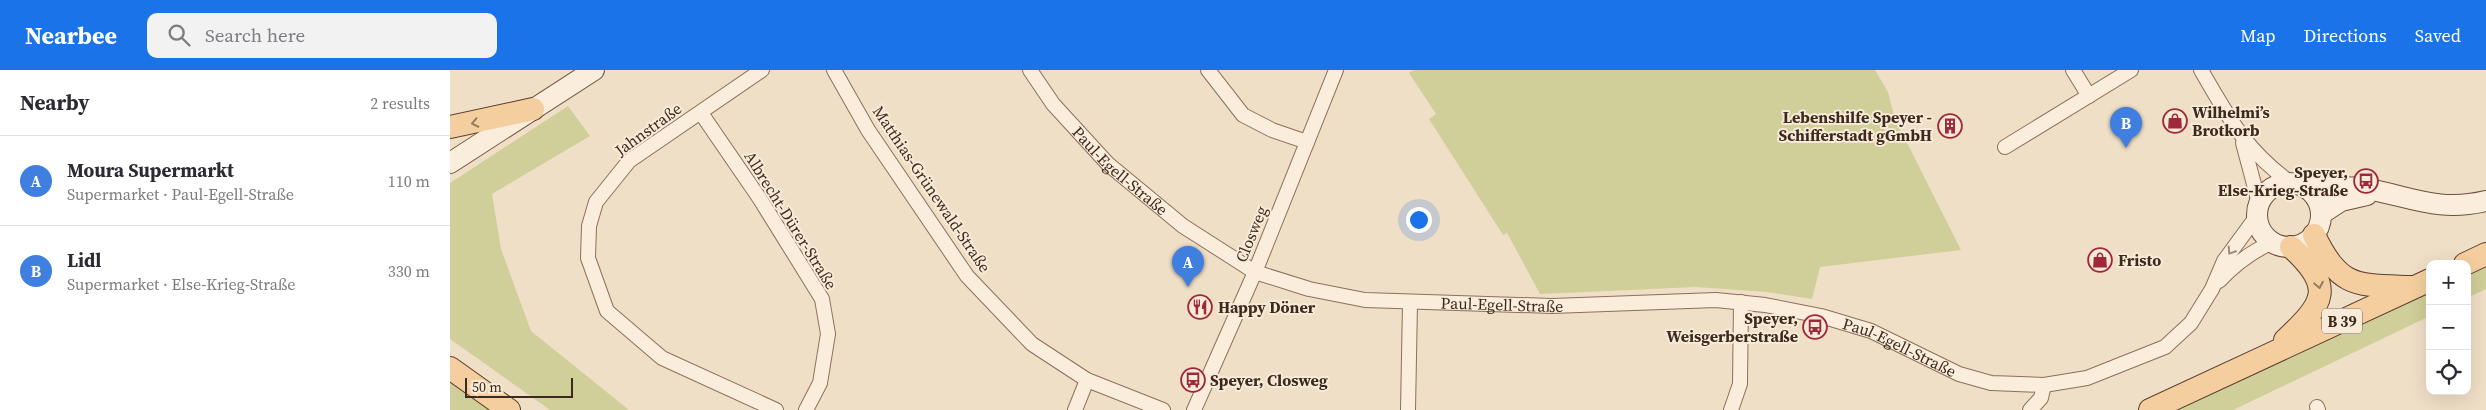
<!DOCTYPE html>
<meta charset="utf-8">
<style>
:root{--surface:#fff;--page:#f2f2f3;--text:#2b2b33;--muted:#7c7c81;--line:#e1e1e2;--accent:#1a73e8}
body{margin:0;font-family:"Source Serif 4",serif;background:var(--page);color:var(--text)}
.controls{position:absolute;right:15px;bottom:15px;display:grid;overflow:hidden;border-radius:10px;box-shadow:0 5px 20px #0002}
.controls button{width:45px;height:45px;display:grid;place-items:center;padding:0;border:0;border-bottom:1px solid var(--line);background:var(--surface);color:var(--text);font:25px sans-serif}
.scale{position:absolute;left:15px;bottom:12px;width:108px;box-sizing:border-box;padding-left:5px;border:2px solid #3d2a1f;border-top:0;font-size:14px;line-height:18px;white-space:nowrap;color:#3d2a1f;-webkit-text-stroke:4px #f7ead7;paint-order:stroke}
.you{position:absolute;left:968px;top:149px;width:18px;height:18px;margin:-12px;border:4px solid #fff;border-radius:50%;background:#1a73e8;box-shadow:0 0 0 8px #1a73e833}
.badge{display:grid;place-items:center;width:32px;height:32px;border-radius:50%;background:var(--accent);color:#fff;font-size:16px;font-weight:700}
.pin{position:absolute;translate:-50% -41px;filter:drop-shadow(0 1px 2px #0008)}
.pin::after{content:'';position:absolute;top:26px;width:18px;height:15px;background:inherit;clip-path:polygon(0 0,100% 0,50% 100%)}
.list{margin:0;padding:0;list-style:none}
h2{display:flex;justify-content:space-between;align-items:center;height:65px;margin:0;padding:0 20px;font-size:21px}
h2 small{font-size:16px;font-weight:400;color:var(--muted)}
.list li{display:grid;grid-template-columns:32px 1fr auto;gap:15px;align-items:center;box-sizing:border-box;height:90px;padding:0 20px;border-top:1px solid var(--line)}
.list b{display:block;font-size:19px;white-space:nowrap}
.list p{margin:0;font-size:16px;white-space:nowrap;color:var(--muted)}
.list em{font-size:16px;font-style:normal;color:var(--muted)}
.icon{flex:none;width:28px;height:28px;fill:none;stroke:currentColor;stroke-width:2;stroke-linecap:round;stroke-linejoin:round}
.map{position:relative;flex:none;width:2036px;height:340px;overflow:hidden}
header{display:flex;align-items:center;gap:30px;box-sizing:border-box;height:70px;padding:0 25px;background:var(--accent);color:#fff}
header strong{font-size:24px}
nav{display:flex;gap:28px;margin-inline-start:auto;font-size:18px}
.search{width:350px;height:45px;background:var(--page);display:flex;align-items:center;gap:12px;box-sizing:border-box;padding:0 18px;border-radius:10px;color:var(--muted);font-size:19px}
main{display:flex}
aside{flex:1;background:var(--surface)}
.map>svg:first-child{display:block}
.green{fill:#d0cf9a}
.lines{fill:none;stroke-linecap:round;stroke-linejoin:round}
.street-casing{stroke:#8d6f5b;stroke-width:16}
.secondary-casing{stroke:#6f503e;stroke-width:22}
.primary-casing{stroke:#5b3e2f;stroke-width:24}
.street{stroke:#faeddb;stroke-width:14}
.secondary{stroke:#faeddb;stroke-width:20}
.primary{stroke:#f4ce9e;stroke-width:22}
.oneway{stroke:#987c5e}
.oneway2{stroke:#9c8c7d}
.labels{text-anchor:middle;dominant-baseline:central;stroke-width:4;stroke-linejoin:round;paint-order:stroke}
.shield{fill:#f7ead7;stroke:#756456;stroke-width:1}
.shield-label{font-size:15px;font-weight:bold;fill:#3d2a1f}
.poi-label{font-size:16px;font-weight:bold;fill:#3d2a1f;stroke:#f7ead7;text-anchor:start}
.street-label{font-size:16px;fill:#3d2a1f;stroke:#f7ead7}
</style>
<header>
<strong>Nearbee</strong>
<div class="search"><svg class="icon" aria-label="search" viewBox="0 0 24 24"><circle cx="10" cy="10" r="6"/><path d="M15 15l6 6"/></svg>Search here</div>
<nav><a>Map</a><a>Directions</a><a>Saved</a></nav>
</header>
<main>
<aside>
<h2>Nearby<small>2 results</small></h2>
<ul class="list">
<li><span class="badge" style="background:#3f7fe0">A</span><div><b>Moura Supermarkt</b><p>Supermarket · Paul-Egell-Straße</p></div><em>110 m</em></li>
<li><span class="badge" style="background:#3f7fe0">B</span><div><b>Lidl</b><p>Supermarket · Else-Krieg-Straße</p></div><em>330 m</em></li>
</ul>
</aside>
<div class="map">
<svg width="2036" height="340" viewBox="0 0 2036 340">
<rect width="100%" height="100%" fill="#f0dfc7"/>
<g class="green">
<polygon points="964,0 1425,0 1438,22 1445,49 1511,180 1370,197 1362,229 1317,222 1246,217 1090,224 1057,163 1053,165 979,49 986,44 959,3"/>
<polygon points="118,36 140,66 42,124 51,179 81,261 179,340 100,340 0,269 0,113"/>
<polygon points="2036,196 2036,219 2017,228 2017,204"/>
<polygon points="1980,222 1980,246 1783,340 1726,340"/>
<polygon points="0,309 45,340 0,340"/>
</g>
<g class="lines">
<g class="street-casing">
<g id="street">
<polyline points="312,0 179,91 146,132 139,156 138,188 157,241 212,288 326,340"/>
<polyline points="384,0 418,60 517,206 582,274 637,310 713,340"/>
<path id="s1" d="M580 0 603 34 658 94 733 156 805 202 859 219 915 230 1102 236 1266 230 1315 235 1371 246 1421 261 1509 304 1541 313 1594 315 1637 308 1715 277 1741 253 1762 219 1774 191 1807 146"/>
<polyline points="758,0 793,45 822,60 857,72"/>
<polyline points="1623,0 1639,26"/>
<path d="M1751 0C1779 48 1795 80 1841 113"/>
<polyline points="251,43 310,129 372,229 378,264 370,313 356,340"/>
<polyline points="1793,73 1809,133"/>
<polyline points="1555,77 1681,0"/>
<path d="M1769 211C1785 194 1802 181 1823 172"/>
<polyline points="1867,337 1868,340"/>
<polyline points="625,340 637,310"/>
<polyline points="744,340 805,202 886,0"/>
<polyline points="958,340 960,233"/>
<polyline points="1281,340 1290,314 1291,232"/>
<polyline points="1580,340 1591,328 1594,315"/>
</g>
</g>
<g class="secondary-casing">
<g id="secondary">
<polyline points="0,93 144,0"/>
<circle cx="1839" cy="145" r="32"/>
<path d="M1856 118C1874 118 1893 116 1911 118 1958 125 1986 143 2036 131"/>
<polyline points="1871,144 1891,131 1917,125"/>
</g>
</g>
<g class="primary-casing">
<g id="primary">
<polyline points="0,57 83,39"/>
<path d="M1864 165C1890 218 1905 215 1960 217"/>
<polyline points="2015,194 2036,184"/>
<path d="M1835 270C1875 233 1885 217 1841 177"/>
<polyline points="0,298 59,340"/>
<polyline points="1700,340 1980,210"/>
</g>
</g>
<use href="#street" class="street"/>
<use href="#secondary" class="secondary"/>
<use href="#primary" class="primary"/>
</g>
<defs><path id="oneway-chevron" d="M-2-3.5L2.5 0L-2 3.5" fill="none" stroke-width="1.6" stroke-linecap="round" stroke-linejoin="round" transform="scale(1.25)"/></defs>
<g class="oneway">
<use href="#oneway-chevron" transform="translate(25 53) rotate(168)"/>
<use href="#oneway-chevron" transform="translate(1869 215) rotate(79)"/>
</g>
<use class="oneway2" href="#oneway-chevron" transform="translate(1781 181) rotate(123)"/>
<defs>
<g id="shop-ring" transform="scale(1.25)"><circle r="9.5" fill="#f7ead7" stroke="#9f2839" stroke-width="1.5"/><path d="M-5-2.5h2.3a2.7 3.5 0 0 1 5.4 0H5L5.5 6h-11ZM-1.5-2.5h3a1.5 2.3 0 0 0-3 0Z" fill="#9f2839"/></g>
<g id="building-ring" transform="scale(1.25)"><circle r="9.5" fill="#f7ead7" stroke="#9f2839" stroke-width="1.5"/><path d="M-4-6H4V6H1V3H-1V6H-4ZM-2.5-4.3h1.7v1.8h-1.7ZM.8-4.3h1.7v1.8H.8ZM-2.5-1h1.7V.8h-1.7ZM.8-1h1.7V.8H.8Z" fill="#9f2839"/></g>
<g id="bus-ring" transform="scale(1.25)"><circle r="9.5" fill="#f7ead7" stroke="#9f2839" stroke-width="1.5"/><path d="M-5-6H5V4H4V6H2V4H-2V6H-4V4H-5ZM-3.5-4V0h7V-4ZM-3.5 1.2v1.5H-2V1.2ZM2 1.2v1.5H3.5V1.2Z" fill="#9f2839"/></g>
<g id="restaurant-ring" transform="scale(1.25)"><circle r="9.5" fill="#f7ead7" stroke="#9f2839" stroke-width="1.5"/><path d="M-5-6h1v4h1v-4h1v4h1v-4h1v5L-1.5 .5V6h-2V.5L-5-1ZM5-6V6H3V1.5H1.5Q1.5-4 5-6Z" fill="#9f2839"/></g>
</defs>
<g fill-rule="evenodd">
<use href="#shop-ring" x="1725" y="51"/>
<use href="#building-ring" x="1500" y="56"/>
<use href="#bus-ring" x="1916" y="111"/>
<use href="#shop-ring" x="1650" y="190"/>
<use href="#restaurant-ring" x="750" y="237"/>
<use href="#bus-ring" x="1365" y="257"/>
<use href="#bus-ring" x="743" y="310"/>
</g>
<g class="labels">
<rect class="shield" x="1872" y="238.5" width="40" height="25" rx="4"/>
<g class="shield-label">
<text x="1892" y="251">B 39</text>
</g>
<g class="poi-label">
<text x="1742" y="42">Wilhelmi’s<tspan x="1742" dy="18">Brotkorb</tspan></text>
<text x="1482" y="47" text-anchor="end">Lebenshilfe Speyer -<tspan x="1482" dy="18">Schifferstadt gGmbH</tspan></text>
<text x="1898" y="102" text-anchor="end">Speyer,<tspan x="1898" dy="18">Else-Krieg-Straße</tspan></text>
<text x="1668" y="190">Fristo</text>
<text x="768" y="237">Happy Döner</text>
<text x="1348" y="248" text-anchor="end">Speyer,<tspan x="1348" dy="18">Weisgerberstraße</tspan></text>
<text x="760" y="310">Speyer, Closweg</text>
</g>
<g class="street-label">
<text transform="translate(198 59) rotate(-36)">Jahnstraße</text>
<text stroke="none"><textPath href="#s1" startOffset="136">Paul-Egell-Straße</textPath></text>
<text transform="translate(482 119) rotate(56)">Matthias-Grünewald-Straße</text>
<text transform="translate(341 150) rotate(58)">Albrecht-Dürer-Straße</text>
<text transform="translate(801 164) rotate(-68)">Closweg</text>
<text stroke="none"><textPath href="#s1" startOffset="556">Paul-Egell-Straße</textPath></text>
<text stroke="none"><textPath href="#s1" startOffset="961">Paul-Egell-Straße</textPath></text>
</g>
</g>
</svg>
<div class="controls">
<button>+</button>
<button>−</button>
<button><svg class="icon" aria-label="locate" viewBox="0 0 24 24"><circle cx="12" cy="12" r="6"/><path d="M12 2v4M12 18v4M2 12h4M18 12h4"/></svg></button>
</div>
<div class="scale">50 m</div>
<div class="you"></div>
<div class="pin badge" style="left:738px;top:217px;background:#3f7fe0">A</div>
<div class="pin badge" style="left:1676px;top:78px;background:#3f7fe0">B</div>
</div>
</main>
